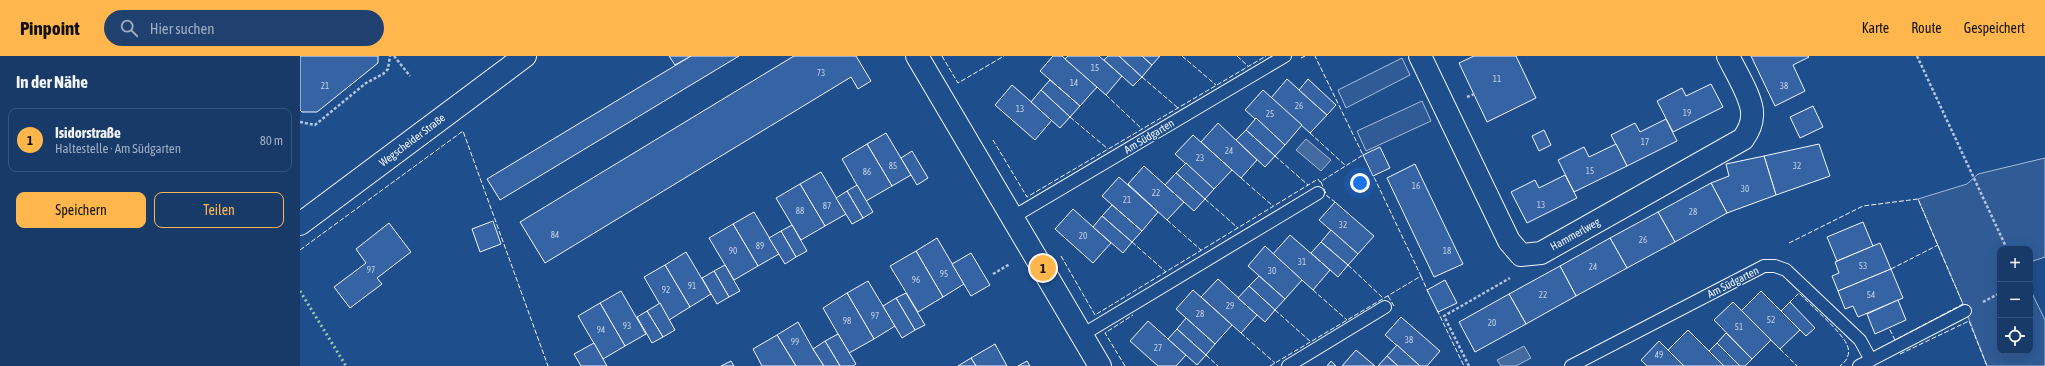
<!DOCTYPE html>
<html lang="de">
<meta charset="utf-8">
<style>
:root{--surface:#173a69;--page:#20416f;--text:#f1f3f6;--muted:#9eadc0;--line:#36547d;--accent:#ffb74d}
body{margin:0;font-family:"Asap Condensed",sans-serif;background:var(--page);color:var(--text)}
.controls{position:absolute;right:12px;bottom:12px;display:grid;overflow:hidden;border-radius:8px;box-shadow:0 4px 16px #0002}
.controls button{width:36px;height:36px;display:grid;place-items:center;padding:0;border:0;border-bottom:1px solid var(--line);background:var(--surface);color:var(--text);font:20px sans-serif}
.you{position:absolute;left:1060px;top:127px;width:14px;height:14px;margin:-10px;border:3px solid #fff;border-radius:50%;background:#1a73e8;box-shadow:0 0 0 6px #1a73e833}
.badge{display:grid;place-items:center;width:26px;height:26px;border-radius:50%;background:var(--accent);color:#111;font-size:13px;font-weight:700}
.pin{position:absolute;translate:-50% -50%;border:2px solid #fff;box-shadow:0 1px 4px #0006}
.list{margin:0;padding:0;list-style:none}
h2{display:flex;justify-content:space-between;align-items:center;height:52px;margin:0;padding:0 16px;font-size:17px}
h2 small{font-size:13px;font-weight:400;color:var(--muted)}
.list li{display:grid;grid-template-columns:26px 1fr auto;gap:12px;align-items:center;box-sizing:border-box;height:64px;margin:0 8px 8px;padding:0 8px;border:1px solid var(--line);border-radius:8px}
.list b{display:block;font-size:15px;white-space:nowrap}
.list p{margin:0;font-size:13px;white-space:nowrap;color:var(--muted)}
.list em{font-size:13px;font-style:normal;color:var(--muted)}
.actions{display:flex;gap:8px;padding:12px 16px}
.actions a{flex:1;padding:9px 0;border:1px solid var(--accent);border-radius:8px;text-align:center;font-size:14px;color:var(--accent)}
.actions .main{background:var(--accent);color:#111}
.icon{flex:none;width:22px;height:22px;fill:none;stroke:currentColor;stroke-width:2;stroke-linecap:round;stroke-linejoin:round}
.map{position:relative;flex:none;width:1745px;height:310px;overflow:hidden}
header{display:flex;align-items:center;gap:24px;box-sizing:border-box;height:56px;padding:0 20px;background:var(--accent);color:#111}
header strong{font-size:19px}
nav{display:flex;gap:22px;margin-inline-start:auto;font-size:14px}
.search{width:280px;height:36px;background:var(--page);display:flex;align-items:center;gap:10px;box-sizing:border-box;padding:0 14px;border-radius:22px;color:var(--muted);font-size:15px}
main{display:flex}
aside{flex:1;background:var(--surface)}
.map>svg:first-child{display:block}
.built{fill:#305b95;stroke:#a8bbd7}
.water{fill:#446ba0;stroke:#a8bbd7}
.building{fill:#3563a3;stroke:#f2f6ff}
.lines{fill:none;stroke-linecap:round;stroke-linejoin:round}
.service-casing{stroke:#f2f6ff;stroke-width:14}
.minor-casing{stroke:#f2f6ff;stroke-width:24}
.tertiary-casing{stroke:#f2f6ff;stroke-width:24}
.path{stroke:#b3c4dc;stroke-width:2.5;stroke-dasharray:3 2;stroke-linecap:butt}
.service{stroke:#1f4e8c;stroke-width:12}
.minor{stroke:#1f4e8c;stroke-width:22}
.tertiary{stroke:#1f4e8c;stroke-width:22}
.hedge{stroke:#97c8a6;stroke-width:3;stroke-dasharray:2 3;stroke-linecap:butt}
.fence{stroke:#f2f6ff;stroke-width:1;stroke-dasharray:5 2;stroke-linecap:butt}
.labels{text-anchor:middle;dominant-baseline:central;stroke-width:3;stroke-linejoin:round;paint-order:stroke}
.number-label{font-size:9px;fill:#c3d1e8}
.street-label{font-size:11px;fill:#f2f6ff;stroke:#1f4e8c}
</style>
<header>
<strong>Pinpoint</strong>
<div class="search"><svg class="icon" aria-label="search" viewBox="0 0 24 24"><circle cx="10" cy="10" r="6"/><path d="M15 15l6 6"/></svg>Hier suchen</div>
<nav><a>Karte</a><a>Route</a><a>Gespeichert</a></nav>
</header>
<main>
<aside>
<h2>In der Nähe<small></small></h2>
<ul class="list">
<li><span class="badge">1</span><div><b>Isidorstraße</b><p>Haltestelle · Am Südgarten</p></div><em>80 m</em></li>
</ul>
<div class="actions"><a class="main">Speichern</a><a>Teilen</a></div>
</aside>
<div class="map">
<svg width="1745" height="310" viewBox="0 0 1745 310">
<rect width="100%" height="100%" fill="#1f4e8c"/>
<g class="built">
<polygon points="1102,2 1110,19 1046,52 1038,34"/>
<polygon points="1122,45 1131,65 1066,95 1057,75"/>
<polygon points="1745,102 1745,201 1730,206 1730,193 1700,193 1700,295 1730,295 1730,233 1745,264 1745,310 1687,310 1663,248 1618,143 1667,128 1678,118"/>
</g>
<g class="water">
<polygon points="1006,83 1031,104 1021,115 996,94"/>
<polygon points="1224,290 1231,302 1216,310 1201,310 1197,304"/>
</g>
<g class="building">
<polygon points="0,0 78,0 78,7 17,56 2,56 0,54"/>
<polygon points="369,0 391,0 375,9"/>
<polygon points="391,0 439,0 200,144 187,123"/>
<polygon points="494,0 556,0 571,25 558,33 551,21 245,207 220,166"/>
<polygon points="753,0 762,0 797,31 780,50 740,15"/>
<polygon points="768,0 799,0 822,20 806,39 765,3"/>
<polygon points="808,0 819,0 842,21 833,30 804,4"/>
<polygon points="819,0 842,0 852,9 842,21"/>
<polygon points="842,0 860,0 852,9"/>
<polygon points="1174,0 1216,0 1236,42 1187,66 1159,7"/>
<polygon points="1451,0 1508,0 1509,1 1493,9 1505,35 1475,50"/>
<polygon points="987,23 1027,59 1010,77 971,42"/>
<polygon points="1008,23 1036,49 1027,59 999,34"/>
<polygon points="750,24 780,50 770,61 741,34"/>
<polygon points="1411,28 1423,51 1373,76 1357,45 1382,32 1386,40"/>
<polygon points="712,29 752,64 735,84 695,49"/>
<polygon points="741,34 770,61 760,72 731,46"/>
<polygon points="963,34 1002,69 985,89 945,54"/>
<polygon points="1513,50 1523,71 1500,82 1490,61"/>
<polygon points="956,62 985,89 975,100 946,74"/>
<polygon points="1366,63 1377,85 1327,110 1311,79 1335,67 1340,76"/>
<polygon points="918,67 957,104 941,122 901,86"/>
<polygon points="946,74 975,100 965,111 936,84"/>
<polygon points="1244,74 1251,89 1239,95 1232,80"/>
<polygon points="586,77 611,119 592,130 567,88"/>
<polygon points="893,79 932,114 914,133 875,98"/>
<polygon points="567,88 592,130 566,145 542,103"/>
<polygon points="1316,88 1327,110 1274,136 1258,104 1284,91 1289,101"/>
<polygon points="1519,88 1530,120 1476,139 1464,100"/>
<polygon points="1080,91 1090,112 1073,120 1063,99"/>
<polygon points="612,95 628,122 617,129 601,102"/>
<polygon points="1464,100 1476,139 1427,157 1411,127 1429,120 1426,108"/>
<polygon points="886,107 914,133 905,143 876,117"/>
<polygon points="1115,108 1163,208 1134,221 1087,122"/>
<polygon points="844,110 884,146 867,164 828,128"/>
<polygon points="521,116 546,158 525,170 500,128"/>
<polygon points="876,117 905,143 894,155 865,129"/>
<polygon points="1265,119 1277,142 1227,167 1211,136 1235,124 1239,132"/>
<polygon points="819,121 858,156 842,175 802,140"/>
<polygon points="1411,127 1427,157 1375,186 1358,156"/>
<polygon points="500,128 525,170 501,184 476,142"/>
<polygon points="557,129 573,156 563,162 547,135"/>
<polygon points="547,135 563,162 552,168 536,142"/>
<polygon points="1035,146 1074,180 1058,198 1019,164"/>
<polygon points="812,149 842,175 832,186 802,160"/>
<polygon points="773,153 811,187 793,207 755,173"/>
<polygon points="454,156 479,198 458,210 433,168"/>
<polygon points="1358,156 1375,186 1327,212 1310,182"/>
<polygon points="802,160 832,186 823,197 793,171"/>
<polygon points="193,165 201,188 180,196 172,173"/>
<polygon points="1563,166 1573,190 1537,205 1527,181"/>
<polygon points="89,167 111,196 77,222 82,228 50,252 34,231 66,207 56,193"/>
<polygon points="433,168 458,210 434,224 409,182"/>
<polygon points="492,169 507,195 496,201 481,175"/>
<polygon points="1031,174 1058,198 1048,209 1021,186"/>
<polygon points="481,175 496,201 485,208 469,182"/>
<polygon points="990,179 1030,214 1013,234 973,198"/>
<polygon points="637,182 664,228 643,241 616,195"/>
<polygon points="1310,182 1327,212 1276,240 1260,210"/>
<polygon points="1021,186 1048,209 1038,221 1011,197"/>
<polygon points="1580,187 1591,213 1538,235 1532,220 1539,217 1535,206"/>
<polygon points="965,190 1002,224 985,243 948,210"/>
<polygon points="616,195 643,241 618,256 590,210"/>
<polygon points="386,196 411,238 390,251 365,209"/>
<polygon points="671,197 690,229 671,240 652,208"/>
<polygon points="365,209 390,251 369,264 344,221"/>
<polygon points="425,209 440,235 429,241 414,215"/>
<polygon points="1260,210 1276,240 1226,268 1209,238"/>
<polygon points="1591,213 1603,242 1558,261 1553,250 1545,253 1538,235"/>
<polygon points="414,215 429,241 417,248 402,222"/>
<polygon points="959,220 985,243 975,254 949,230"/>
<polygon points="918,223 957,259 941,277 901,241"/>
<polygon points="1145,224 1157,247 1138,256 1127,234"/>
<polygon points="568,225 595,270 574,283 547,237"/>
<polygon points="949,230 975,254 965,266 938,242"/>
<polygon points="893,234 932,269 915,288 876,253"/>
<polygon points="321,235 346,278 325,290 300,247"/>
<polygon points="1461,235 1500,274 1480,293 1441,255"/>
<polygon points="547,237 574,283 549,297 523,252"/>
<polygon points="606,237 625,269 615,274 596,242"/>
<polygon points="1209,238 1226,268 1175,296 1159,266"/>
<polygon points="596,242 615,274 602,282 583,250"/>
<polygon points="1598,244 1606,264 1575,278 1567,258"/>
<polygon points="1433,246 1471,284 1452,303 1414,264"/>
<polygon points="1490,246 1515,272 1506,280 1481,255"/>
<polygon points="300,247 325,290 303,303 278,260"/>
<polygon points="360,247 375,274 363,281 347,255"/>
<polygon points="347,255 363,281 352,287 337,261"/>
<polygon points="1101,261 1140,295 1127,310 1120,310 1085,279"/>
<polygon points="886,262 915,288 906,299 877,273"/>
<polygon points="848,265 886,299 876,310 858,310 830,285"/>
<polygon points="498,266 513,293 524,310 496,310 477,279"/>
<polygon points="877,273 906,299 897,309 868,283"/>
<polygon points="1388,274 1424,310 1384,310 1368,294"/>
<polygon points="1426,277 1452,303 1445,310 1440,310 1417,287"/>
<polygon points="538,278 556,308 553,310 540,310 525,285"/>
<polygon points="477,279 496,310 462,310 453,293"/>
<polygon points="525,285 540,310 524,310 513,293"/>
<polygon points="1359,285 1384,310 1347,310 1341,304"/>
<polygon points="294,287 303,303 307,310 281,310 274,298"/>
<polygon points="1417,287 1440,310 1424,310 1409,295"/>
<polygon points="695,288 707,310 676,310 671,302"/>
<polygon points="1097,289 1120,310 1098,310 1087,300"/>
<polygon points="1056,294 1075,310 1042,310"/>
<polygon points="1087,300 1098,310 1078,310"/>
<polygon points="671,302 676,310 658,310"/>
<polygon points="431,305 434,310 421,310"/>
<polygon points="727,305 730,310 718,310"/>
<polygon points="1031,305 1036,310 1027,310"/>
</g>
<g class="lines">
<g class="service-casing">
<g id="service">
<polyline points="713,161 985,0"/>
<polyline points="782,279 1018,137"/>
<polyline points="988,310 1085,251"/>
<polyline points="1271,310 1464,210 1475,210 1486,214 1560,284 1571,304"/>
<polyline points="1559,310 1665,255"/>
</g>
</g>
<g class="minor-casing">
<g id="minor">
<polyline points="617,0 800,310"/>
<path d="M1120 0 1209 185 1221 199 1241 197 1443 83C1448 76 1452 69 1452 60 1454 44 1435 15 1428 0"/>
</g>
</g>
<g class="tertiary-casing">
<polyline id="tertiary" points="0,168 225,0"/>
</g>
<g class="path">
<polyline points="94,0 110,20"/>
<polyline points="1617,0 1707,193"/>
<polyline points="1167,41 1174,38"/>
<polyline points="0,66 15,69 66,27 83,18 88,13 90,0"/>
<polyline points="693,218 710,208"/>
<polyline points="1683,246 1700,237"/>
<polyline points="1169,310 1144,260 1210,222"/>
</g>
<use href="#service" class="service"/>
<use href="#minor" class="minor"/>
<use href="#tertiary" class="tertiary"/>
<polyline class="hedge" points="0,235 46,310"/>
<g class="fence">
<polyline points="642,0 658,27 704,0"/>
<polyline points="882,0 916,29"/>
<polyline points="937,0 948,10"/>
<polyline points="1001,2 1005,0"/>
<polyline points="842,21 878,52"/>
<polyline points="806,39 842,73"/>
<polyline points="770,61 808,93"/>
<polyline points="1010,77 1046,110"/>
<polyline points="693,84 727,141 966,0"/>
<polyline points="975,100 1008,129"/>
<polyline points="941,122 973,150"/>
<polyline points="1021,126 1027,140 1035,146"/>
<polyline points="905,143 938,172"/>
<polyline points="867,164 901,194"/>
<polyline points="832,186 866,216"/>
<polyline points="1489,187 1563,150 1618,143 1663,248 1595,284 1589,272"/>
<polyline points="0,194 163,75 248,310"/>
<polyline points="761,200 795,259 1018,123 1020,126 1063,99 1015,0"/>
<polyline points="1048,209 1083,242"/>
<polyline points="1591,213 1638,189"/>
<polyline points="1121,220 1128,236"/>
<polyline points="1013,234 1047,264"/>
<polyline points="1088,240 1094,250"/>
<path d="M1490 246 1499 237C1510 249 1542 276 1547 289 1551 297 1547 305 1540 310"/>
<polyline points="975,254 1011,286"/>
<polyline points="1137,254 1164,310"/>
<polyline points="941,277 975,307"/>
<polyline points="1480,293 1497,310"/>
<polyline points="1600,298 1669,265 1687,310"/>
<polyline points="906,299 918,310"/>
<polyline points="825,310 805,277 833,259"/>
<polyline points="970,310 1121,220 1073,119"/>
</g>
</g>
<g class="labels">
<g class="number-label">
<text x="795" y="12">15</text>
<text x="521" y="17">73</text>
<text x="1197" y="23">11</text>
<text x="774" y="27">14</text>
<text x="25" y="30">21</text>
<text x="1484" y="30">38</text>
<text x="999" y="50">26</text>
<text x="720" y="53">13</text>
<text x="1387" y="57">19</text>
<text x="970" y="58">25</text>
<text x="1345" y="86">17</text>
<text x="929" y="95">24</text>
<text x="900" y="102">23</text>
<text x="593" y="110">85</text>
<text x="1497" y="110">32</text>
<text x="1290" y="115">15</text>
<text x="567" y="116">86</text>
<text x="1116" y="130">16</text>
<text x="1445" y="133">30</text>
<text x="856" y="137">22</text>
<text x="827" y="144">21</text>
<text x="1241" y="149">13</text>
<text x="527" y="150">87</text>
<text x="500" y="155">88</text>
<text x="1393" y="156">28</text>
<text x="1043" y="169">32</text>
<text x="255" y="179">84</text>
<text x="783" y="180">20</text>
<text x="1343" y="184">26</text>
<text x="460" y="190">89</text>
<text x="433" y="195">90</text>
<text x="1147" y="195">18</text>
<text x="1002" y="206">31</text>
<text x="1563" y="210">53</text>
<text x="1293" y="211">24</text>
<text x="71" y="214">97</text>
<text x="972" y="215">30</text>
<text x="644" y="218">95</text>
<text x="616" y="224">96</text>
<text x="392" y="230">91</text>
<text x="366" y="234">92</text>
<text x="1243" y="239">22</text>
<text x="1571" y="239">54</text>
<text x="930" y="250">29</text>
<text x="900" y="258">28</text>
<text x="575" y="260">97</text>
<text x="1471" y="264">52</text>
<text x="547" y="265">98</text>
<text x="1192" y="267">20</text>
<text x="327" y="270">93</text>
<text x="1439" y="271">51</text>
<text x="301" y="274">94</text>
<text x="1109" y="284">38</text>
<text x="495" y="286">99</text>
<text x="858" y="292">27</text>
<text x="1359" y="299">49</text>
</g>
<g class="street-label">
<text transform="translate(849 80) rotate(-31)">Am Südgarten</text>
<text transform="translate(112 84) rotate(-37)">Wegscheider Straße</text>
<text transform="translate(1275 178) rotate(-29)">Hammerlweg</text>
<text transform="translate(1433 226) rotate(-27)">Am Südgarten</text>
</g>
</g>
</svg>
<div class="controls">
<button>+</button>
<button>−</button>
<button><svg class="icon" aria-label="locate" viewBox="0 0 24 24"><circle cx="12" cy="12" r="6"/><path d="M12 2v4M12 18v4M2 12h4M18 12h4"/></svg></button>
</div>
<div class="you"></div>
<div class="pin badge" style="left:743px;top:212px">1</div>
</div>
</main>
